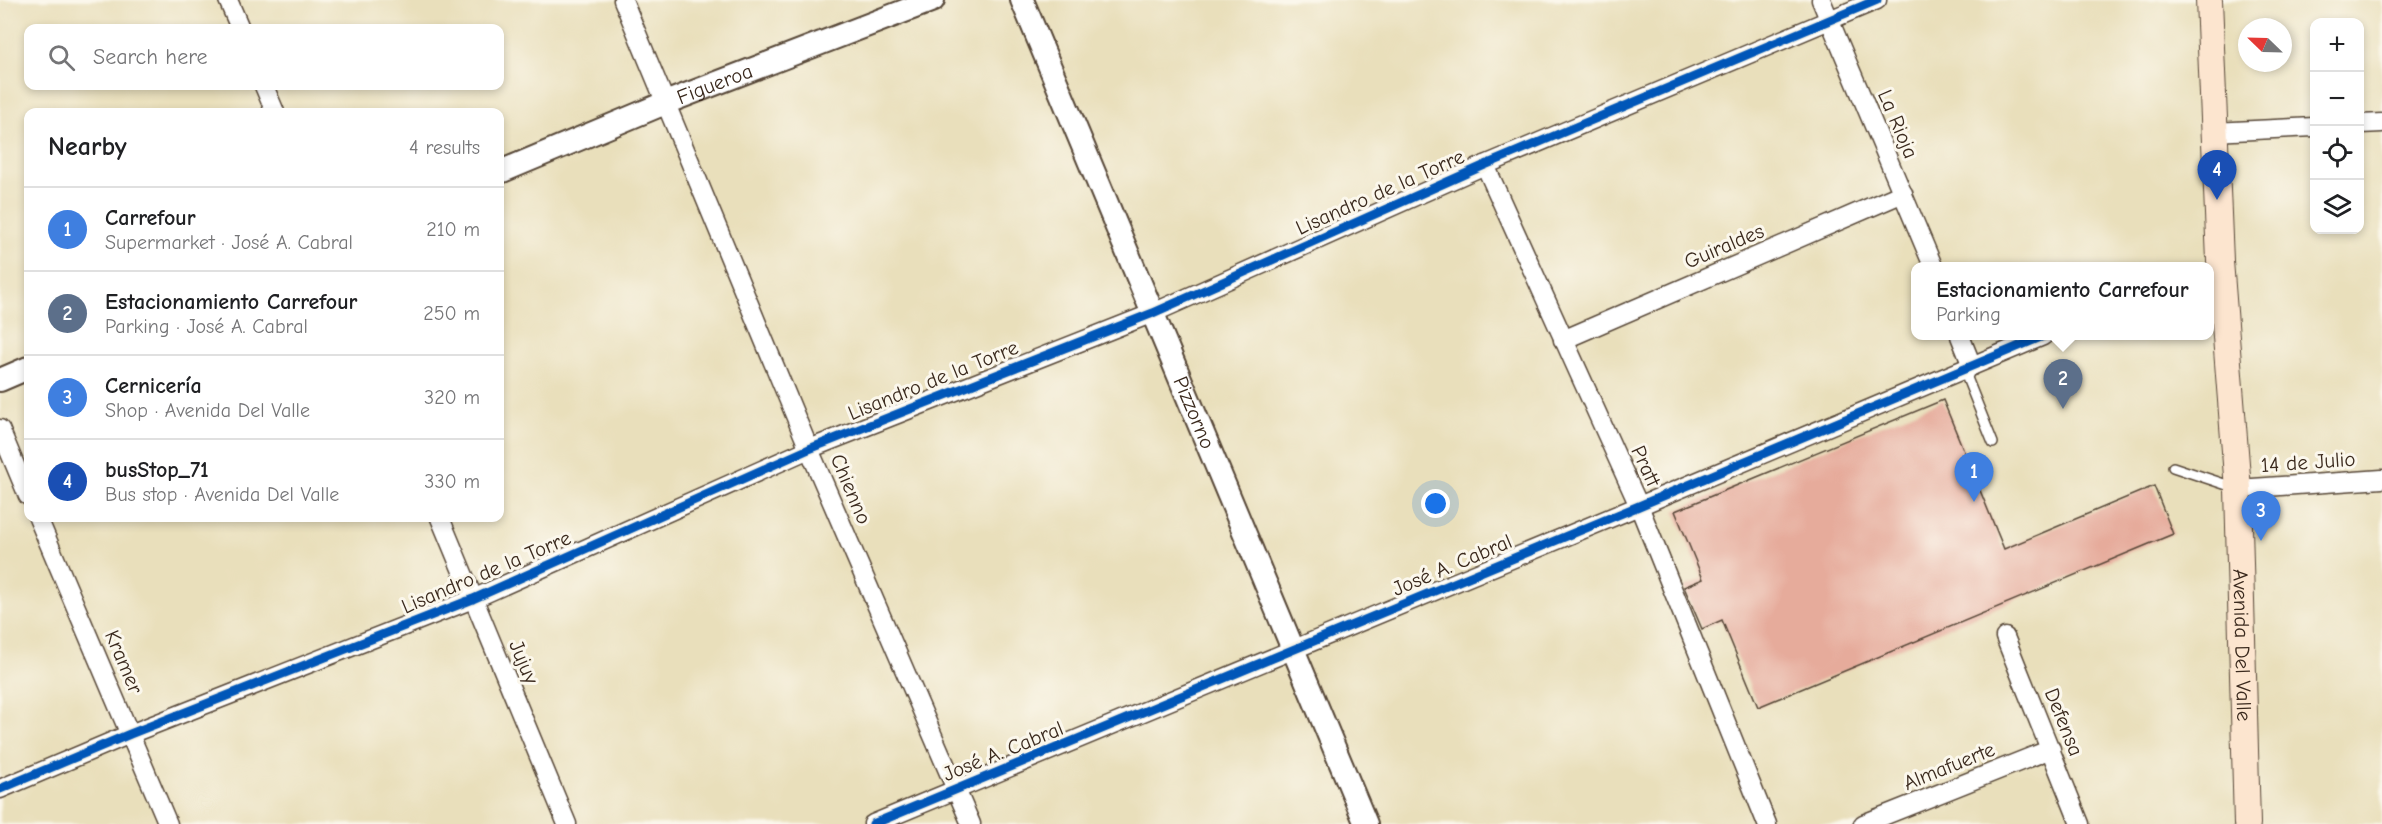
<!DOCTYPE html>
<meta charset="utf-8">
<style>
:root{--surface:#fff;--page:#f6f6f6;--text:#202124;--muted:#757577;--line:#e0e0e0;--accent:#111827}
body{margin:0;font-family:"Comic Neue",sans-serif;background:var(--page);color:var(--text)}
.controls{position:absolute;right:18px;top:18px;display:grid;overflow:hidden;border-radius:12px;box-shadow:0 3px 9px #0003}
.controls button{width:54px;height:54px;display:grid;place-items:center;padding:0;border:0;border-bottom:2px solid var(--line);background:var(--surface);color:var(--text);font:30px sans-serif}
.compass{position:absolute;left:2238px;top:18px;width:54px;height:54px;border-radius:50%;background:var(--surface);box-shadow:0 3px 9px #0003;rotate:293deg}
.you{position:absolute;left:1436px;top:504px;width:21px;height:21px;margin:-15px;border:4px solid #fff;border-radius:50%;background:#1a73e8;box-shadow:0 0 0 9px #1a73e833}
.badge{display:grid;place-items:center;width:39px;height:39px;border-radius:50%;background:var(--accent);color:#fff;font-size:20px;font-weight:700}
.pin{position:absolute;translate:-50% -50px;filter:drop-shadow(0 2px 3px #0008)}
.pin::after{content:'';position:absolute;top:32px;width:21px;height:18px;background:inherit;clip-path:polygon(0 0,100% 0,50% 100%)}
.popup{position:absolute;left:1911px;top:262px;width:303px;height:78px;box-sizing:border-box;display:grid;place-content:center;border-radius:12px;background:var(--surface);filter:drop-shadow(0 2px 4px #0005);font-size:20px;white-space:nowrap;color:var(--muted)}
.popup b{font-size:22px;color:var(--text)}
.popup::after{content:'';position:absolute;left:50%;top:100%;margin-left:-12px;border:12px solid transparent;border-top-color:var(--surface)}
.list{margin:0;padding:0;list-style:none}
h2{display:flex;justify-content:space-between;align-items:center;height:78px;margin:0;padding:0 24px;font-size:26px}
h2 small{font-size:20px;font-weight:400;color:var(--muted)}
.list li{display:grid;grid-template-columns:39px 1fr auto;gap:18px;align-items:center;box-sizing:border-box;height:84px;padding:0 24px;border-top:2px solid var(--line)}
.list b{display:block;font-size:22px;white-space:nowrap}
.list p{margin:0;font-size:20px;white-space:nowrap;color:var(--muted)}
.list em{font-size:20px;font-style:normal;color:var(--muted)}
.icon{flex:none;width:33px;height:33px;fill:none;stroke:currentColor;stroke-width:2;stroke-linecap:round;stroke-linejoin:round}
.map{position:relative;flex:none;width:2382px;height:824px;overflow:hidden}
.search{position:absolute;background:var(--surface);box-shadow:0 3px 9px #0003;left:24px;top:24px;width:480px;height:66px;display:flex;align-items:center;gap:15px;box-sizing:border-box;padding:0 21px;border-radius:12px;color:var(--muted);font-size:22px}
.panel{position:absolute;background:var(--surface);box-shadow:0 3px 9px #0003;left:24px;top:108px;width:480px;height:414px;border-radius:12px}
.map>svg:first-child{display:block}
.building{fill:#e6ab9b}
.lines{fill:none;stroke-linecap:round;stroke-linejoin:round}
.service-casing{stroke:#554536;stroke-width:12}
.minor-casing{stroke:#554536;stroke-width:21}
.tertiary-casing{stroke:#554536;stroke-width:26}
.secondary-casing{stroke:#554536;stroke-width:28}
.service{stroke:#fff;stroke-width:9}
.minor{stroke:#fff;stroke-width:18}
.tertiary{stroke:#fff;stroke-width:22}
.secondary{stroke:#fce5cf;stroke-width:26}
.cycleway-casing{stroke:#fbf7ec;stroke-width:13}
.cycleway{stroke:#0057b8;stroke-width:9}
.labels{text-anchor:middle;dominant-baseline:central;stroke-width:6;stroke-linejoin:round;paint-order:stroke}
.street-label{font-size:21px;fill:#3b2a1e;stroke:#fbf7ec}
</style>
<div class="map">
<svg width="2382" height="824" viewBox="0 0 2382 824">
<rect width="100%" height="100%" fill="#fbf7ec"/>
<filter id="ink" filterUnits="userSpaceOnUse"><feTurbulence type="fractalNoise" baseFrequency=".0167" numOctaves="2"/><feDisplacementMap in="SourceGraphic" scale="12" xChannelSelector="R" yChannelSelector="G"/><feConvolveMatrix kernelMatrix="1 2 1 2 8 2 1 2 1" color-interpolation-filters="sRGB"/></filter>
<filter id="wash" filterUnits="userSpaceOnUse"><feTurbulence type="fractalNoise" baseFrequency=".008" numOctaves="4" result="noise"/><feDisplacementMap in="SourceGraphic" scale="24" xChannelSelector="R" yChannelSelector="G"/><feGaussianBlur stdDeviation="1.35" result="paint"/><feColorMatrix in="noise" values="0 0 0 0 0 0 0 0 0 0 0 0 0 0 0 0 0 1.4 0 .05"/><feComposite in="paint" operator="in"/></filter>
<g filter="url(#wash)">
<rect width="100%" height="100%" fill="#e9dfbb"/>
<g id="blocks">
<polygon class="building" points="1943,400 2004,549 2154,486 2173,534 1758,707 1722,620 1702,629 1684,587 1703,579 1675,511"/>
</g>
</g>
<g filter="url(#ink)">
<use href="#blocks" fill-opacity="0" stroke="#554536" stroke-width="1.5"/>
<g class="lines">
<g class="service-casing">
<g id="service">
<polyline points="1971,367 1967,378 1993,443"/>
<polyline points="2173,467 2236,488"/>
</g>
</g>
<g class="minor-casing">
<g id="minor">
<polyline points="228,0 240,28"/>
<polyline points="623,0 809,449 971,824"/>
<polyline points="1821,0 1933,266"/>
<polyline points="264,86 275,112"/>
<polyline points="2360,124 2382,123"/>
<polyline points="2213,132 2314,127"/>
<polyline points="1485,165 1639,506 1767,824"/>
<polyline points="1960,336 1972,366"/>
<polyline points="1563,340 1903,193"/>
<polyline points="0,429 28,496"/>
<polyline points="2238,489 2382,479"/>
<polyline points="38,518 168,824"/>
<polyline points="440,518 567,824"/>
<polyline points="2005,637 2080,824"/>
<polyline points="0,789 130,734 473,599 809,449 1153,313 1485,165 1877,0"/>
<polyline points="873,824 1639,506 2043,336"/>
<polyline points="1863,824 2051,749"/>
</g>
</g>
<g class="tertiary-casing">
<g id="tertiary">
<path id="s1" d="M1022 0 1366 824"/>
<path id="s2" d="M500 172 665 103 933 0"/>
<polyline points="0,380 28,368"/>
</g>
</g>
<g class="secondary-casing">
<g id="secondary">
<path id="s3" d="M2209 0 2220 261 2238 489 2247 824"/>
</g>
</g>
<use href="#service" class="service"/>
<use href="#minor" class="minor"/>
<use href="#tertiary" class="tertiary"/>
<use href="#secondary" class="secondary"/>
<g class="cycleway-casing">
<g id="cycleway">
<polyline points="0,789 130,734 473,599 809,449 1153,313 1485,165 1877,0"/>
<polyline points="873,824 1639,506 2043,336"/>
</g>
</g>
<use href="#cycleway" class="cycleway"/>
</g>
</g>
<g class="labels">
<g class="street-label">
<text stroke="none"><textPath href="#s2" startOffset="232">Figueroa</textPath></text>
<text transform="translate(1898 124) rotate(67)">La Rioja</text>
<text transform="translate(1380 192) rotate(-24)">Lisandro de la Torre</text>
<text transform="translate(1724 246) rotate(-23)">Guiraldes</text>
<text transform="translate(933 380) rotate(-22)">Lisandro de la Torre</text>
<text stroke="none"><textPath href="#s1" startOffset="447">Pizzorno</textPath></text>
<text transform="translate(2308 462) rotate(-4)">14 de Julio</text>
<text transform="translate(1646 466) rotate(65)">Pratt</text>
<text transform="translate(851 489) rotate(67)">Chienno</text>
<text transform="translate(1452 565) rotate(-23)">José A. Cabral</text>
<text transform="translate(486 572) rotate(-23)">Lisandro de la Torre</text>
<text stroke="none"><textPath href="#s3" startOffset="646">Avenida Del Valle</textPath></text>
<text transform="translate(124 662) rotate(67)">Kramer</text>
<text transform="translate(524 662) rotate(67)">Jujuy</text>
<text transform="translate(2064 722) rotate(68)">Defensa</text>
<text transform="translate(1003 751) rotate(-22)">José A. Cabral</text>
<text transform="translate(1949 766) rotate(-22)">Almafuerte</text>
</g>
</g>
</svg>
<div class="controls">
<button>+</button>
<button>−</button>
<button><svg class="icon" aria-label="locate" viewBox="0 0 24 24"><circle cx="12" cy="12" r="6"/><path d="M12 2v4M12 18v4M2 12h4M18 12h4"/></svg></button>
<button><svg class="icon" aria-label="layers" viewBox="0 0 24 24"><path d="M12 4l9 5-9 5-9-5zM3 14l9 5 9-5"/></svg></button>
</div>
<svg class="compass" viewBox="-18 -18 36 36"><path d="M0-13l5 13h-10z" fill="#e53935"/><path d="M0 13l5-13h-10z" fill="#757577"/></svg>
<div class="you"></div>
<div class="pin badge" style="left:1974px;top:502px;background:#3f7fe0">1</div>
<div class="pin badge" style="left:2063px;top:409px;background:#5c6f8a">2</div>
<div class="popup"><b>Estacionamiento Carrefour</b>Parking</div>
<div class="pin badge" style="left:2261px;top:541px;background:#3f7fe0">3</div>
<div class="pin badge" style="left:2217px;top:200px;background:#1a4fb4">4</div>
<div class="search"><svg class="icon" aria-label="search" viewBox="0 0 24 24"><circle cx="10" cy="10" r="6"/><path d="M15 15l6 6"/></svg>Search here</div>
<section class="panel">
<h2>Nearby<small>4 results</small></h2>
<ul class="list">
<li><span class="badge" style="background:#3f7fe0">1</span><div><b>Carrefour</b><p>Supermarket · José A. Cabral</p></div><em>210 m</em></li>
<li><span class="badge" style="background:#5c6f8a">2</span><div><b>Estacionamiento Carrefour</b><p>Parking · José A. Cabral</p></div><em>250 m</em></li>
<li><span class="badge" style="background:#3f7fe0">3</span><div><b>Cernicería</b><p>Shop · Avenida Del Valle</p></div><em>320 m</em></li>
<li><span class="badge" style="background:#1a4fb4">4</span><div><b>busStop_71</b><p>Bus stop · Avenida Del Valle</p></div><em>330 m</em></li>
</ul>
</section>
</div>
